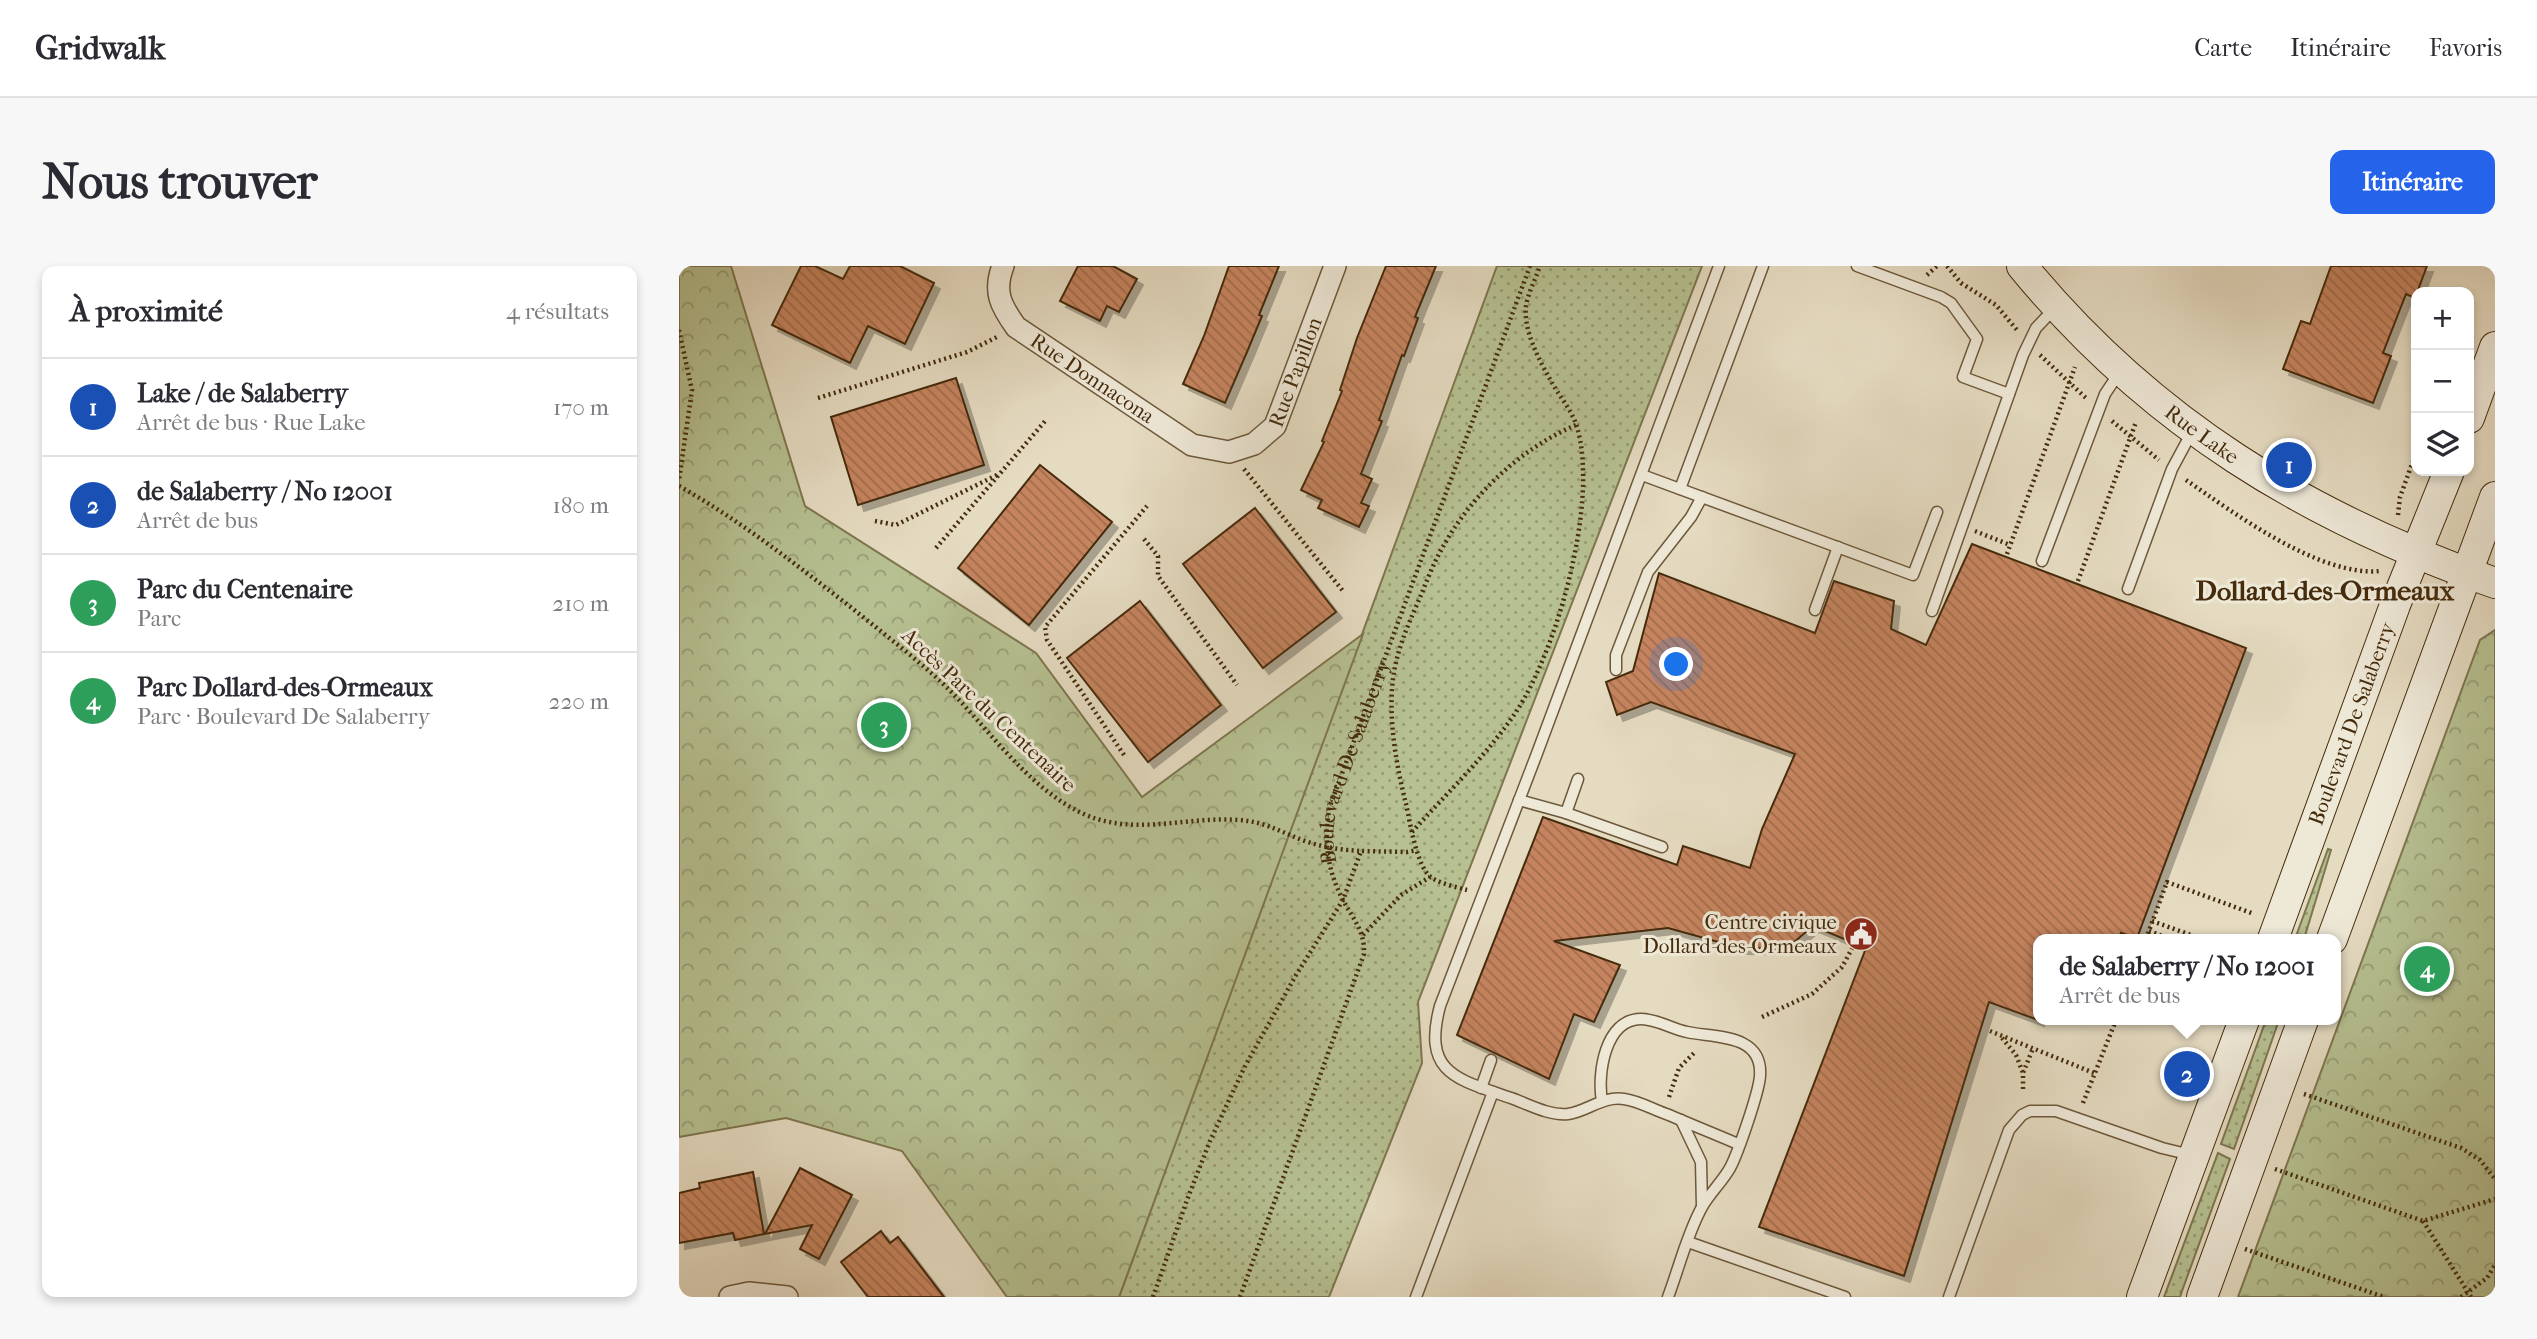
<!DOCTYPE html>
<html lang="fr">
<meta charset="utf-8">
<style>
:root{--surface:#fff;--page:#f7f7f7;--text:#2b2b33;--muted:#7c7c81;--line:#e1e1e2;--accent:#2563eb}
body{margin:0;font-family:"IM FELL French Canon",serif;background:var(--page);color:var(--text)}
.controls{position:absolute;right:21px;top:21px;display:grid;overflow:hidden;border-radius:14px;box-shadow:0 4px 10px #0003}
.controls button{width:63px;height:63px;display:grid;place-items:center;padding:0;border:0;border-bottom:2px solid var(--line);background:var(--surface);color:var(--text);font:35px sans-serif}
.you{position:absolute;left:998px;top:399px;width:24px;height:24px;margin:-18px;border:5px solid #fff;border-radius:50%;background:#1a73e8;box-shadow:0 0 0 10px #1a73e833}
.badge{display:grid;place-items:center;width:46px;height:46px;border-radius:50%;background:var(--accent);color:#fff;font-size:23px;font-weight:700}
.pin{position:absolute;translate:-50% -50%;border:4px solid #fff;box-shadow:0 2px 7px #0006}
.popup{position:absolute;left:1354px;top:668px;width:308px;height:91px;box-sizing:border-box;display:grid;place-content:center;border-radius:14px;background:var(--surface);filter:drop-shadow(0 2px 5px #0005);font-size:23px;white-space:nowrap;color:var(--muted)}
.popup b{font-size:26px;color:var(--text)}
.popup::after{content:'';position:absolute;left:50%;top:100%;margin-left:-14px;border:14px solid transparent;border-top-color:var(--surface)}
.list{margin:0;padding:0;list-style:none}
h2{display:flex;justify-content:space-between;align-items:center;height:91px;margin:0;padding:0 28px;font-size:30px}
h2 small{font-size:23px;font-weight:400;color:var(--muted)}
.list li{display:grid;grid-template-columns:46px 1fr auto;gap:21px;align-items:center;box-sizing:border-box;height:98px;padding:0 28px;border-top:2px solid var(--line)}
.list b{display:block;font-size:26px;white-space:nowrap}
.list p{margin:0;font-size:23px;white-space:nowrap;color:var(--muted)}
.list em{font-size:23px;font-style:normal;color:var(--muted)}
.icon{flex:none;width:38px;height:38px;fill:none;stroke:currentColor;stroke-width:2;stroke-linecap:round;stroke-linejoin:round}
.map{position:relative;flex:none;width:1816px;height:1031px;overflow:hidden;border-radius:14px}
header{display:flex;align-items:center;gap:42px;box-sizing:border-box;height:98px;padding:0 35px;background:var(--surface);border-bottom:2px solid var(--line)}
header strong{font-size:33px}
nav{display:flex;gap:38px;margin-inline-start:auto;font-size:24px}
.intro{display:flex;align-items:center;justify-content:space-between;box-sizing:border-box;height:168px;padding:0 42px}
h1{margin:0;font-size:49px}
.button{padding:18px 32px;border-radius:14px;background:var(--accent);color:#fff;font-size:24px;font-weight:700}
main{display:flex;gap:42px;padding:0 42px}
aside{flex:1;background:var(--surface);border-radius:14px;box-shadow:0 4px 10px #0003}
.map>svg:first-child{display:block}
.grass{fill:url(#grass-dots);stroke:#7e764f;stroke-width:2}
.park{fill:url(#park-crowns);stroke:#7e764f;stroke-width:2}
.building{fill:url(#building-back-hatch);stroke:#452c0d;stroke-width:2;filter:url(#shadow)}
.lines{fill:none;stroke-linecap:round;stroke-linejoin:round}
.lane-casing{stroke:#6d583a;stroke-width:13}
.street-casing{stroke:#6d583a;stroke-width:24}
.secondary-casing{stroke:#452c0d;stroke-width:32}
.path{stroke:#452c0d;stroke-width:4.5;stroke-dasharray:2 3.5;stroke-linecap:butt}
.lane{stroke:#eee8d7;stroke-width:10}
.street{stroke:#eee8d7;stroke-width:21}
.secondary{stroke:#eee8d7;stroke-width:30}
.labels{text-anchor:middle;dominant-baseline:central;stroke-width:6;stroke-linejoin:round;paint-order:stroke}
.street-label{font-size:21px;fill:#452c0d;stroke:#eee8d7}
.poi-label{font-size:21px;fill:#452c0d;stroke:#eee8d7;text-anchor:end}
.district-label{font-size:28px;font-weight:bold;fill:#452c0d;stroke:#eee8d7}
</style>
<header>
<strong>Gridwalk</strong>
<nav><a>Carte</a><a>Itinéraire</a><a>Favoris</a></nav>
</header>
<div class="intro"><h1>Nous trouver</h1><a class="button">Itinéraire</a></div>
<main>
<aside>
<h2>À proximité<small>4 résultats</small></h2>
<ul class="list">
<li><span class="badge" style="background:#1a4fb4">1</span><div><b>Lake / de Salaberry</b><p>Arrêt de bus · Rue Lake</p></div><em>170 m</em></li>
<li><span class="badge" style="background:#1a4fb4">2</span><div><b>de Salaberry / No 12001</b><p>Arrêt de bus</p></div><em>180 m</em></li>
<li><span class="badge" style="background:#2e9e5b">3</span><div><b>Parc du Centenaire</b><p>Parc</p></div><em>210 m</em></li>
<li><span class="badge" style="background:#2e9e5b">4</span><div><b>Parc Dollard-des-Ormeaux</b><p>Parc · Boulevard De Salaberry</p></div><em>220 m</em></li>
</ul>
</aside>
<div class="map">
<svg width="1816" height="1031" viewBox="0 0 1816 1031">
<defs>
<pattern id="grass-dots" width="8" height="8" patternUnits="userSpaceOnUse" patternTransform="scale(1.75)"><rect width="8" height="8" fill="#b6c091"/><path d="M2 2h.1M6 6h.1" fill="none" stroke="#969c75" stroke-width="1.8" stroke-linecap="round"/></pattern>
<pattern id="park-crowns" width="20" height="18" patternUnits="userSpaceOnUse" patternTransform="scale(1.75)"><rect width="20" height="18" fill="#b6c091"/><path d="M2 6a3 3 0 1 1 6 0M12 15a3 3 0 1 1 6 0" fill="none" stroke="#969c75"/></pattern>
<pattern id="building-back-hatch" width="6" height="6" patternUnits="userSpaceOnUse" patternTransform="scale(1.75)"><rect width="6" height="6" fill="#c5845e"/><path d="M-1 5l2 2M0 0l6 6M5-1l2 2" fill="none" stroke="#a26c4c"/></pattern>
<filter id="shadow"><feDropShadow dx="6" dy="6" stdDeviation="0" flood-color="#0004"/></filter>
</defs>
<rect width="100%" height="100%" fill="#e5dbc1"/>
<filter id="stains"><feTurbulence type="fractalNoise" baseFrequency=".00286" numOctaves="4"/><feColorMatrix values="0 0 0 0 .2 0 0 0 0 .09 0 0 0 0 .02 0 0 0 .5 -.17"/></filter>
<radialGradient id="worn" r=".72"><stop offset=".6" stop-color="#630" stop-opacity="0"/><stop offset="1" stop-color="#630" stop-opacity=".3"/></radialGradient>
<g class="grass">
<polygon points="818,0 1023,0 739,736 743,797 650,1031 440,1031"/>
<polygon points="1649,583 1652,584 1625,673 1616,673"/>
<polygon points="1587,754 1600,754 1555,883 1542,878"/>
<polygon points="1539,887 1551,893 1503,1025 1501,1031 1485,1031"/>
</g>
<g class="park">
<polygon points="0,0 52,0 126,240 357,387 463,531 684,368 440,1031 328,1031 223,885 107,852 0,871"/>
<polygon points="1816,364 1816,1031 1559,1031 1801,374"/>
</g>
<g class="building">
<polygon points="122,0 136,0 164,13 171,0 221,0 255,17 226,78 189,60 171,97 93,59"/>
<polygon points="399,0 434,0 458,13 440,46 428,40 421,55 381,35"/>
<polygon points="550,0 600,0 580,49 583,50 568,86 546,137 504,118 525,70"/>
<polygon points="707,0 757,0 736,51 739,52 725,90 723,89 700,154 703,155 682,208 693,213 682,237 690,240 680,261 639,242 643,234 622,224 645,176 643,175 663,125 661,124 678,72"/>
<polygon points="1652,0 1748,0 1736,32 1727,28 1704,87 1712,90 1694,137 1604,103 1622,55 1631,58"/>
<polygon points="277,112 305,199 179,239 152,151"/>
<polygon points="361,199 433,256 350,359 279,302"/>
<polygon points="576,242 657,346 584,402 504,298"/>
<polygon points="1293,278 1567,382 1458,672 1442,667 1439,673 1359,673 1359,754 1310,736 1225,1010 1080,961 1187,682 1134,660 1107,683 1061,682 989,662 875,675 941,699 915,756 895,748 870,813 778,769 864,551 998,599 1004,580 1071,602 1083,563 1116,488 972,436 938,449 927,416 954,405 980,307 1136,367 1155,315 1215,335 1212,363 1247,379"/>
<polygon points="461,335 542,439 469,496 388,392"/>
<polygon points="121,902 173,929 140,993 121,983 133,959 86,968"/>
<polygon points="74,906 85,968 56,974 54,967 0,977 0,927 21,922 20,917"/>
<polygon points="202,965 211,977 219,971 265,1031 189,1031 162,996"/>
</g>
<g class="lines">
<g class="lane-casing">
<g id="lane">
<path d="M1040 0 857 490 761 740C743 808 778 813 832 832 849 838 870 850 889 848 909 845 923 830 945 833 960 835 975 844 990 849 1013 859 1036 868 1059 878"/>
<polyline points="1178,0 1262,31 1272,37 1298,73 1284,111 1330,128"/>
<polyline points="963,209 1234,309 1258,246"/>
<polyline points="1001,223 1084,0"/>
<polyline points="1363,295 1426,128 1442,104"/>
<polyline points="1449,323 1493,203 1514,164"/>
<polyline points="1136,344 1159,281"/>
<polyline points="1253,345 1344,89 1357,62 1376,42"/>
<polyline points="937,404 937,389 969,306 1012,251 1023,231"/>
<polyline points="840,534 887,547 983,581"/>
<polyline points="887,547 899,513"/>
<polyline points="802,822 812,794"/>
<path d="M923 835C918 808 926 753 962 753 978 753 993 763 1008 766 1035 772 1084 767 1081 810 1080 826 1059 887 1051 902 1043 916 1031 927 1023 941 1008 968 1000 1002 989 1031"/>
<polyline points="1002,854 1022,896 1023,940"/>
<polyline points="1009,976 1166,1031"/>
<polyline points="737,1031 814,826"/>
<polyline points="1270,1031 1330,864 1343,849 1351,845 1377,845 1483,882 1512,889"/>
</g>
</g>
<g class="street-casing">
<g id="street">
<path id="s2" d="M324 0C314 26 322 40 337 61L513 179 550 186 575 178 596 160 656 0"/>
<polyline points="51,1031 70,1027 108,1031"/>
</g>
</g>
<g class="secondary-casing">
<g id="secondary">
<path id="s3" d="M1343 0C1471 156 1627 251 1816 317"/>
<polyline points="1790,152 1816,81"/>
<path id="s4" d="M1594 673 1716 339 1770 205"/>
<polyline points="1653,673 1816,231"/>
<polyline points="1463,1031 1565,754"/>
<polyline points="1523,1031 1624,754"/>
</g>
</g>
<g class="path">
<polyline points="1268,0 1282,17 1317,39 1338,64"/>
<polyline points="1248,9 1258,0"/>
<polyline points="0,64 13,124 0,214"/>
<polyline points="1361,89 1408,133"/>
<polyline points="139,132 288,86 318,71"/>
<polyline points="1433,155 1480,194"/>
<polyline points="565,203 664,325"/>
<path d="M1507 214C1555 247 1641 311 1701 305"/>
<path d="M0 220C60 254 114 296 169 339 199 363 230 387 259 413 307 457 346 522 407 549 457 570 508 550 559 554 586 555 605 568 629 576 647 582 664 584 682 585"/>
<polyline points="1719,249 1721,231 1737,187"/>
<polyline points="196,255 217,259 318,209"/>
<polyline points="1296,265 1331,279"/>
<polyline points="465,273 479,290 479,310 558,419"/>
<polyline points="257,282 367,154"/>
<polyline points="1328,288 1396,101"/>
<polyline points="1399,315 1457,156"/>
<polyline points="445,489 368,374 366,361 468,240"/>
<path d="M733 566C768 527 808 489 837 446 879 382 920 235 898 161 893 144 880 130 872 115 860 94 844 64 847 40 849 27 857 12 861 0"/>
<path d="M788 624C777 621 763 618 753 612 738 603 731 556 727 538 717 498 708 449 715 406 719 382 729 359 739 336 746 320 752 303 760 288 789 232 840 183 897 159"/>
<polyline points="1473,655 1523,673"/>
<polyline points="1470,665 1491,673"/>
<polyline points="684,669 722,629 751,611"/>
<polyline points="1467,673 1488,616 1575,648"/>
<polyline points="1083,751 1133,728 1163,701 1176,677"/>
<polyline points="1311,765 1415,807"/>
<polyline points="1323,772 1337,789 1344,807"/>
<polyline points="1344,823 1344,807 1354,782"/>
<polyline points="1625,828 1782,882 1801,894 1816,913"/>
<polyline points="990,831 1000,802 1017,785"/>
<polyline points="1404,837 1437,754"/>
<polyline points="1596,903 1744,955 1816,933"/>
<polyline points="1744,955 1792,1031"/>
<polyline points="1566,983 1705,1031"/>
<polyline points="474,1031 508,934 531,875 565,802 617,709 664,634 682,585 728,586 738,584"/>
<path id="s1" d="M561 1031 685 688C686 664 673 652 663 632 648 603 644 572 651 540L851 0"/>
<polyline points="1782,1031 1808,1012 1816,999"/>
</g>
<use href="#lane" class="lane"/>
<use href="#street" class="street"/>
<use href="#secondary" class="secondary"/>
</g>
<defs>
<g id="civic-disc" transform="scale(1.75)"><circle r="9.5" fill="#8f2418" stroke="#eee8d7"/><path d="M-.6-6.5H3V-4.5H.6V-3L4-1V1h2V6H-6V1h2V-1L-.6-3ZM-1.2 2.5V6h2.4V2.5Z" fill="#fff"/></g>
</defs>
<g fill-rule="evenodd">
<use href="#civic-disc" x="1182" y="668"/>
</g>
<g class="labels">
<g class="street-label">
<text stroke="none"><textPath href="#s2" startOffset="427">Rue Papillon</textPath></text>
<text stroke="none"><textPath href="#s2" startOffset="158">Rue Donnacona</textPath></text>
<text stroke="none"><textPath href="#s3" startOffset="247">Rue Lake</textPath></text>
<text transform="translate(310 444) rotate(43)">Accès Parc du Centenaire</text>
<text stroke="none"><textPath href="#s4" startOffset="229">Boulevard De Salaberry</textPath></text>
<text stroke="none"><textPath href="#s1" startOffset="569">Boulevard De Salaberry</textPath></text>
</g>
<g class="poi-label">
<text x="1158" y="656">Centre civique<tspan x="1158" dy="24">Dollard-des-Ormeaux</tspan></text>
</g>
<g class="district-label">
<text x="1646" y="324">Dollard-des-Ormeaux</text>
</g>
</g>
<rect width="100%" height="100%" filter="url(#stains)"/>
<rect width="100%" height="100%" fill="url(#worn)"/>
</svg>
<div class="controls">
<button>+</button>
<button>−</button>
<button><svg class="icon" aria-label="layers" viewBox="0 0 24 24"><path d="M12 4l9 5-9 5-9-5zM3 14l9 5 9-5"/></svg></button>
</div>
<div class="you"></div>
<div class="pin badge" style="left:1610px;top:199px;background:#1a4fb4">1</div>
<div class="pin badge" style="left:1508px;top:808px;background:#1a4fb4">2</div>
<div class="popup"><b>de Salaberry / No 12001</b>Arrêt de bus</div>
<div class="pin badge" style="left:205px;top:459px;background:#2e9e5b">3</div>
<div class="pin badge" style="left:1748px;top:703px;background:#2e9e5b">4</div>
</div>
</main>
